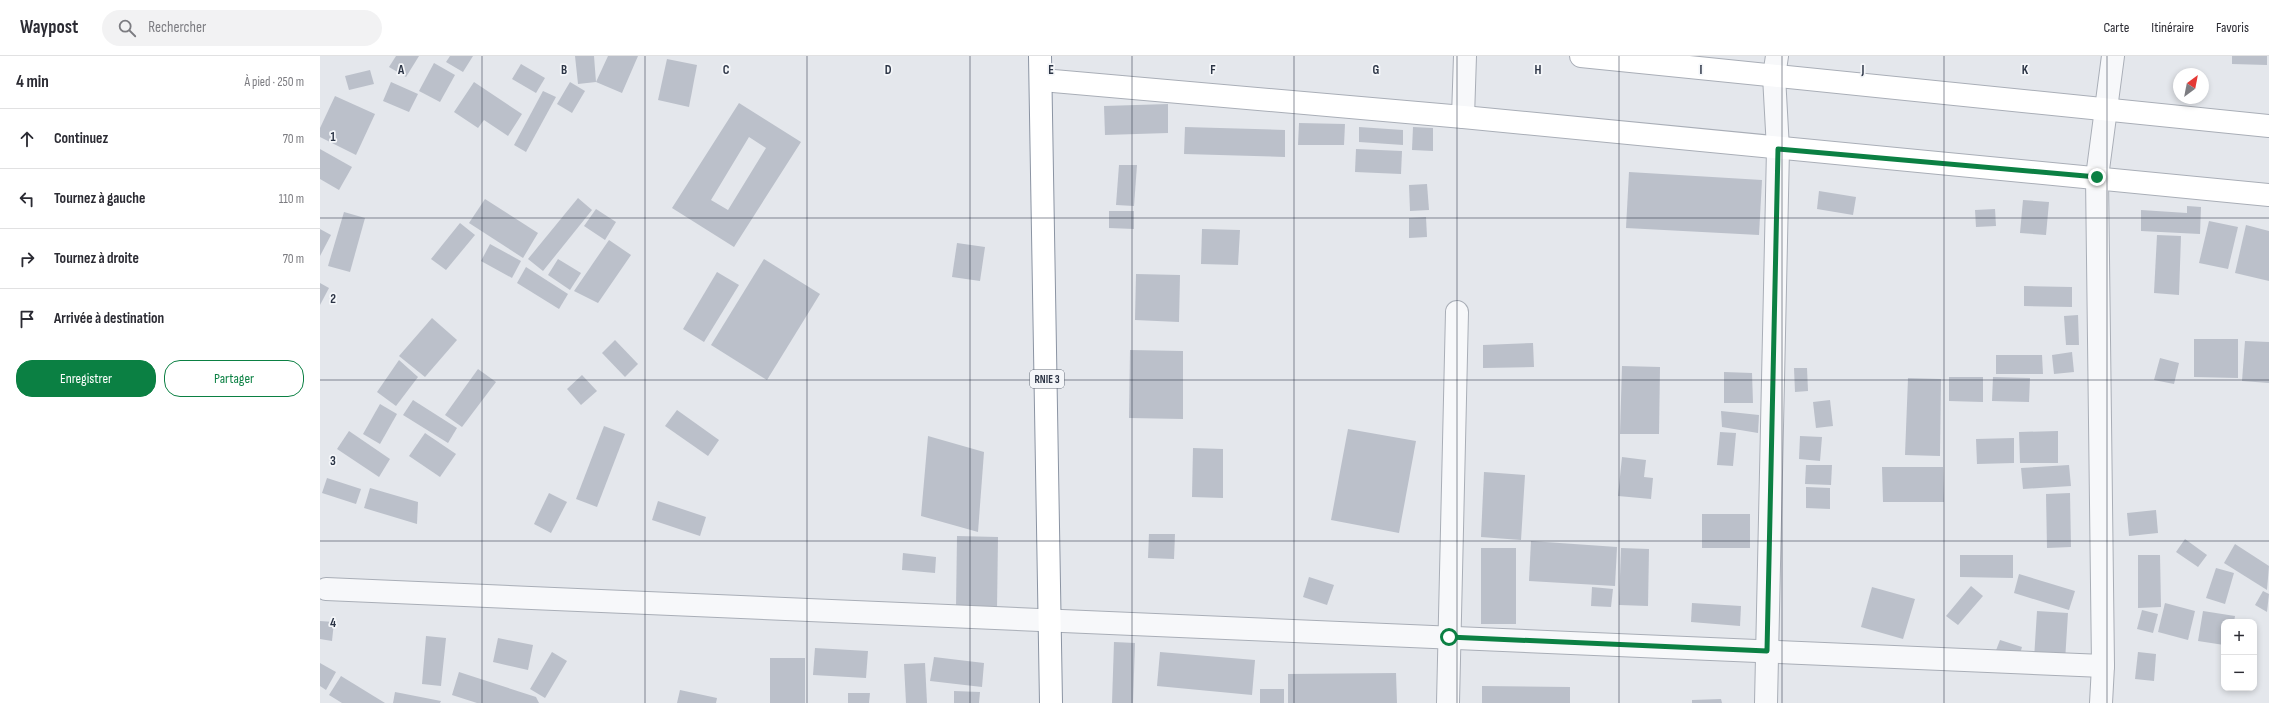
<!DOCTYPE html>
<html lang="fr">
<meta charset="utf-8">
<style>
:root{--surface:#fff;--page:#f2f2f3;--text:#2b2b33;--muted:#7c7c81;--line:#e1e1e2;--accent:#0b8043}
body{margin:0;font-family:"Sofia Sans Condensed",sans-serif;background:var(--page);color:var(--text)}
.controls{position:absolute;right:12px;bottom:12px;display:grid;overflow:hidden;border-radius:8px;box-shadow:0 2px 6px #0003}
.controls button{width:36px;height:36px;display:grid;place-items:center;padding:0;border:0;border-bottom:1px solid var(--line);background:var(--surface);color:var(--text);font:20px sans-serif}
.compass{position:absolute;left:1853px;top:12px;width:36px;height:36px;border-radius:50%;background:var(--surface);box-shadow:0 2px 6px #0003;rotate:32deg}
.stop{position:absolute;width:12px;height:12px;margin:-9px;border:3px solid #0b8043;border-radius:50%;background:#fff}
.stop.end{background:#0b8043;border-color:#fff;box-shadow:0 1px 4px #0008}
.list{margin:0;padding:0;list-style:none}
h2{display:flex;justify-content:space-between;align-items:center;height:52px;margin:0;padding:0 16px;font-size:17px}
h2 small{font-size:13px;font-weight:400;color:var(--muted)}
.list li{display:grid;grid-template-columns:26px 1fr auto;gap:12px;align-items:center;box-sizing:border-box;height:60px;padding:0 16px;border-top:1px solid var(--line)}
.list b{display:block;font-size:15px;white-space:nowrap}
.list em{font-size:13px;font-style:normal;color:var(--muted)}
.actions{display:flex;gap:8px;padding:12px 16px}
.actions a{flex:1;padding:9px 0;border:1px solid var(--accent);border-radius:16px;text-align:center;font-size:14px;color:var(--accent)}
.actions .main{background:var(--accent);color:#fff}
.icon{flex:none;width:22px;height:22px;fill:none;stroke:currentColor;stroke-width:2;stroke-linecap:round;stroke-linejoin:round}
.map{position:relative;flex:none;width:1949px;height:647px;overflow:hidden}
header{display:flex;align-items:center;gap:24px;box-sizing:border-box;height:56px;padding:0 20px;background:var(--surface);border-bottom:1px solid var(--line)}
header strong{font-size:19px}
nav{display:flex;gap:22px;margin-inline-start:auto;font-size:14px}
.search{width:280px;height:36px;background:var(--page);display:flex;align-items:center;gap:10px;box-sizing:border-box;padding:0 14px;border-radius:22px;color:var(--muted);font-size:15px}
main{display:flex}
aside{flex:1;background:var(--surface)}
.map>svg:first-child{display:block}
.building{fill:#bbc0ca;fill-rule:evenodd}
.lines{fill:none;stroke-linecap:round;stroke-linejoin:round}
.street-casing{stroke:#a9aeb7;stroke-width:24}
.secondary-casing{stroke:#a9aeb7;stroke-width:24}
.highway-casing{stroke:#8b94a3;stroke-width:24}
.street{stroke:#f7f8fa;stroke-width:22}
.secondary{stroke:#fff;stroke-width:22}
.highway{stroke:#fff;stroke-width:22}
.route{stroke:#0b8043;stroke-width:5}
.grid{fill:none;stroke:#2b3445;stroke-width:1;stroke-opacity:0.55}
.labels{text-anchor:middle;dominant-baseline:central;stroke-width:3.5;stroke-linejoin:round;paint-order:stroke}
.shield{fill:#f4f6f9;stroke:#676e7b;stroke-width:1}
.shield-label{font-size:11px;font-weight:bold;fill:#2b3445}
.grid-label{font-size:13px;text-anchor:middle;font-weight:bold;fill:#2b3445;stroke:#f4f6f9;stroke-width:3.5;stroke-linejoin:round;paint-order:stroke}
</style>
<header>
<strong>Waypost</strong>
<div class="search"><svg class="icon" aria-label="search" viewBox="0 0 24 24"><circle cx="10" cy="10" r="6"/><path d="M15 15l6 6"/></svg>Rechercher</div>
<nav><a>Carte</a><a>Itinéraire</a><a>Favoris</a></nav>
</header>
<main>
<aside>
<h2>4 min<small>À pied · 250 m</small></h2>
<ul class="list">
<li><svg class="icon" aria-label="ahead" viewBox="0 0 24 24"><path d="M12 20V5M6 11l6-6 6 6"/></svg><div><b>Continuez</b></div><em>70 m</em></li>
<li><svg class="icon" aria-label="left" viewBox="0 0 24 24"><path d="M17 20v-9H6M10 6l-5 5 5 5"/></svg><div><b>Tournez à gauche</b></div><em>110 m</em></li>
<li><svg class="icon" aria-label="right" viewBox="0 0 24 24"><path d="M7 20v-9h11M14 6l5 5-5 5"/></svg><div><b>Tournez à droite</b></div><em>70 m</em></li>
<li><svg class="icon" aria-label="arrive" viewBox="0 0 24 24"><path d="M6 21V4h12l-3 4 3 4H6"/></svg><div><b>Arrivée à destination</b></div></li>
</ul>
<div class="actions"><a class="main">Enregistrer</a><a>Partager</a></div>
</aside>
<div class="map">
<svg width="1949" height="647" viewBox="0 0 1949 647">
<rect width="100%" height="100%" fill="#e4e7ec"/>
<g class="building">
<polygon points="76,0 99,0 86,21 69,11"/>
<polygon points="130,0 153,0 143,16 126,6"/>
<polygon points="255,0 274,0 276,26 288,0 318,0 302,37 276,26 258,28"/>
<polygon points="1912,0 1947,0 1947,9 1912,8"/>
<polygon points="347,3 377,9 369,51 338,44"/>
<polygon points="114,7 135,19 120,46 99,35"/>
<polygon points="201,8 225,22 216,37 192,23"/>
<polygon points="50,14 54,28 29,34 25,20"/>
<polygon points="71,26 98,38 89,56 63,45"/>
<polygon points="154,26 202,58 188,80 164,64 158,72 134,56"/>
<polygon points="250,26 265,35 252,57 237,48"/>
<polygon points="223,35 236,41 206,96 194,89"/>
<polygon points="15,40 55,58 36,99 0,81 0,72"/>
<path d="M419 47 481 86 414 191 352 152ZM429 81 446 92 408 154 391 144Z"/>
<polygon points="848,48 848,77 785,79 784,50"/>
<polygon points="979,67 1025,68 1024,89 978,89"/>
<polygon points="865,71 965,74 965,101 864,98"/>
<polygon points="1039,71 1083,74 1083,89 1039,86"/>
<polygon points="1093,71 1113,72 1113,95 1092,94"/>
<polygon points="0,93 32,111 19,134 0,123"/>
<polygon points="1036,93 1082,95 1081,118 1035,116"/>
<polygon points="799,109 817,109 814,150 796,149"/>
<polygon points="1309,116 1442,124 1439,179 1306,172"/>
<polygon points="1107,128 1109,154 1090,155 1089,129"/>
<polygon points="1499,135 1536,141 1533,159 1497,153"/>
<polygon points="258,142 272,154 223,215 208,203"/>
<polygon points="165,143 218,177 203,202 149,167"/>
<polygon points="1703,144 1729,146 1726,179 1700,177"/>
<polygon points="1867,150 1881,151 1880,178 1821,175 1821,154 1867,157"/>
<polygon points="276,153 296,166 285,184 264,170"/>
<polygon points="1675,153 1676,170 1656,171 1655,154"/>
<polygon points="789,155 814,155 814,173 789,172"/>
<polygon points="24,156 45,162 30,216 8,210"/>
<polygon points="1106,161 1107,181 1089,182 1089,162"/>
<polygon points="1889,165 1918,171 1908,213 1879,207"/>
<polygon points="140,167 155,179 126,214 111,203"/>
<polygon points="1926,169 1949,175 1949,225 1915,217"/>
<polygon points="0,173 11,179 0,200"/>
<polygon points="882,173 920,174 918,209 881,208"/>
<polygon points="1837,179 1861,180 1859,239 1834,237"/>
<polygon points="289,184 311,199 278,247 254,235"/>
<polygon points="637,187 665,191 660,225 632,221"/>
<polygon points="170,188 201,205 192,222 161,205"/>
<polygon points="238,203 261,217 250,234 228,219"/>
<polygon points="444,203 500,238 447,324 391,289"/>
<polygon points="206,211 248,238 239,253 197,227"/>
<polygon points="397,216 419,229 384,286 363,273"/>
<polygon points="816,218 860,219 859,266 815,264"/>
<polygon points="0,227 9,232 0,249"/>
<polygon points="1704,230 1752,231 1752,251 1704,250"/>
<polygon points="1758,259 1759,289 1746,289 1744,260"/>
<polygon points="112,262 137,284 105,321 79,300"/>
<polygon points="1874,283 1918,283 1918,322 1874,321"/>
<polygon points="295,284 318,308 305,321 282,297"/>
<polygon points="1925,285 1949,286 1949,327 1922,325"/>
<polygon points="1213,287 1214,311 1163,312 1163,289"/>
<polygon points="810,294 863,295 863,363 809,362"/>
<polygon points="1752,296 1754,316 1734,318 1732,299"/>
<polygon points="1676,299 1722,299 1723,318 1676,318"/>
<polygon points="1840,302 1859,307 1854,328 1834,324"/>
<polygon points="79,304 98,321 76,350 57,336"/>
<polygon points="1302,310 1340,311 1339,378 1300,378"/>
<polygon points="1474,312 1487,312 1488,335 1475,336"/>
<polygon points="158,313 176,326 142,371 125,359"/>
<polygon points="1404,316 1432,317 1433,347 1404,347"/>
<polygon points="262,319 277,335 261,349 247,333"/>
<polygon points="1629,321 1663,321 1663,346 1629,345"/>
<polygon points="1673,321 1710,322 1709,346 1672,345"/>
<polygon points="1588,322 1621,323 1620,400 1585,399"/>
<polygon points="93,344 137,372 128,387 83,359"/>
<polygon points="1510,344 1513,370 1496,372 1493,346"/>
<polygon points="60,348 77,358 60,388 43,378"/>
<polygon points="357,354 399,384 388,400 345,370"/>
<polygon points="1401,355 1439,359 1438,377 1402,371"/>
<polygon points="284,370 305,378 277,451 256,443"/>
<polygon points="1028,373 1096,385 1079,477 1011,464"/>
<polygon points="29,375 70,403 59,421 17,393"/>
<polygon points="1738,375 1738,407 1700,407 1699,376"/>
<polygon points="1400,376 1416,377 1413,410 1397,409"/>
<polygon points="105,377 136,398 120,421 89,400"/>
<polygon points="608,380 664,396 658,476 601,460"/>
<polygon points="1480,380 1502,381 1500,405 1479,403"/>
<polygon points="1694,382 1694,407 1657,408 1656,383"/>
<polygon points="873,392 903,393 903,442 872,441"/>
<polygon points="1302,401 1326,404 1324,421 1333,422 1331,443 1298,440"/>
<polygon points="1486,409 1512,409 1511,429 1485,428"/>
<polygon points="1749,409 1751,430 1703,433 1701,412"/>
<polygon points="1562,411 1623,411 1624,446 1563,446"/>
<polygon points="1164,416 1205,419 1201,484 1161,481"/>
<polygon points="7,422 41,433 36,448 2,437"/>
<polygon points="1486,431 1510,432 1510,453 1486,452"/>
<polygon points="50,432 98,446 97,468 44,452"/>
<polygon points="229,437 247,446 231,477 214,468"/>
<polygon points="1750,437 1751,491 1727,492 1726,438"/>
<polygon points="338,445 386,461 380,480 332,464"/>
<polygon points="1836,454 1838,477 1809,480 1807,457"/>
<rect x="1382" y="458" width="48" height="34"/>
<polygon points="829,478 855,478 854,503 828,502"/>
<polygon points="637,480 678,481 677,553 636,552"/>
<polygon points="1865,483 1887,499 1878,511 1856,496"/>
<polygon points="1211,485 1297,491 1295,530 1209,525"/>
<polygon points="1915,488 1949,510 1947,534 1904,507"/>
<rect x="1161" y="492" width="35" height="76"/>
<polygon points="1301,492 1329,493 1328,550 1299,549"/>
<polygon points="583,497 616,501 615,517 582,514"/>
<polygon points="1640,499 1693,499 1693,522 1640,521"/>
<polygon points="1818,499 1840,499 1841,551 1818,552"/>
<polygon points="1896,512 1914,517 1905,548 1886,542"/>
<polygon points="1699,518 1755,535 1749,554 1694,537"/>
<polygon points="989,521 1014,529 1007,549 983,541"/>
<polygon points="1651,530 1663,540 1638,569 1626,560"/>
<polygon points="1272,531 1293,533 1291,551 1271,550"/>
<polygon points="1552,531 1595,543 1583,583 1541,571"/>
<polygon points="1943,535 1949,538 1947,556 1935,549"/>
<polygon points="1372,547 1421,550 1420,570 1371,566"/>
<polygon points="1845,547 1875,555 1868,584 1838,576"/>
<polygon points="1822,554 1838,558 1833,577 1817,573"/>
<polygon points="1717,555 1748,557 1745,605 1714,603"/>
<polygon points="1883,555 1915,560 1914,566 1904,566 1904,589 1878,585"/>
<polygon points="0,565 14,566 12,585 0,583"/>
<polygon points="106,580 126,582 121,630 102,628"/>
<polygon points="178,582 213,589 208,614 173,606"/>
<polygon points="1680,584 1702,591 1698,605 1675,597"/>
<polygon points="794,586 815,587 813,647 792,647"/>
<polygon points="495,592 548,595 546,622 493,619"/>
<polygon points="232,596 247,605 225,642 210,633"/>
<polygon points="840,596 935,604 932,639 837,630"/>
<polygon points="1818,596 1836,598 1834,625 1815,623"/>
<polygon points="614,601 664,607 662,631 610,625"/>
<rect x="450" y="602" width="35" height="45"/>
<polygon points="0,607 16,616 6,634 0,630"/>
<polygon points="605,607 607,647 586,647 584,608"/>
<polygon points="139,616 216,641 219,647 157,647 132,639"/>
<polygon points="1076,617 1077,647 968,647 968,618"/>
<polygon points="21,620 65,647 22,647 9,639"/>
<polygon points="1162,630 1250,631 1250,647 1162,647"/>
<rect x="940" y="633" width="24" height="14"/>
<polygon points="360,634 397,642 396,647 357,647"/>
<polygon points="634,635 660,636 659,647 634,647"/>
<polygon points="75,636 121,645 120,647 73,647"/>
<polygon points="528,637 550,637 549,647 528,647"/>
<polygon points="1401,643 1402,647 1372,647 1372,644"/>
</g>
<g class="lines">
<g class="street-casing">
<g id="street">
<polyline points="1143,61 1145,0"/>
<polyline points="6,533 1783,610"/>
<polyline points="1128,647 1137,256"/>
<polyline points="1446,647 1458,93 1454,20 1457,0"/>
<polyline points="1781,647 1783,610 1777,121 1793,0"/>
</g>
</g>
<g class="secondary-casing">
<g id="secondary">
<polyline points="1261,0 1949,70"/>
<polyline points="722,24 1143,61 1949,139"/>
</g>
</g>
<g class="highway-casing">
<polyline id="highway" points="720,0 731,647"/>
</g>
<use href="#street" class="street"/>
<use href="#secondary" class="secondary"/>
<use href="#highway" class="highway"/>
</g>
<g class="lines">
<polyline class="route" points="1129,581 1447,595 1458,93 1777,121"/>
</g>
<path class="grid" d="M162 0V647M325 0V647M487 0V647M650 0V647M812 0V647M974 0V647M1137 0V647M1299 0V647M1462 0V647M1624 0V647M1787 0V647M0 162H1949M0 324H1949M0 485H1949"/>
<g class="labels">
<rect class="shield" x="710" y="314" width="34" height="18" rx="3"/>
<g class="shield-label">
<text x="727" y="323">RNIE 3</text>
</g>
</g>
<g class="grid-label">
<text x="81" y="18">A</text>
<text x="244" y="18">B</text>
<text x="406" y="18">C</text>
<text x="568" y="18">D</text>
<text x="731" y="18">E</text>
<text x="893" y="18">F</text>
<text x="1056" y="18">G</text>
<text x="1218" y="18">H</text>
<text x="1381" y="18">I</text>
<text x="1543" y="18">J</text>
<text x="1705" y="18">K</text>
<text x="13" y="85">1</text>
<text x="13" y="247">2</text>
<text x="13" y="409">3</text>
<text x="13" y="571">4</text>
</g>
</svg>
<div class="controls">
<button>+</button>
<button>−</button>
</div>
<svg class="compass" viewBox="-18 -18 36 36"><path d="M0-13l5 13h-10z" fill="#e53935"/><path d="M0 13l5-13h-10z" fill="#7c7c81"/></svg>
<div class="stop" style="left:1129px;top:581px"></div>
<div class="stop end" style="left:1777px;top:121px"></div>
</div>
</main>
